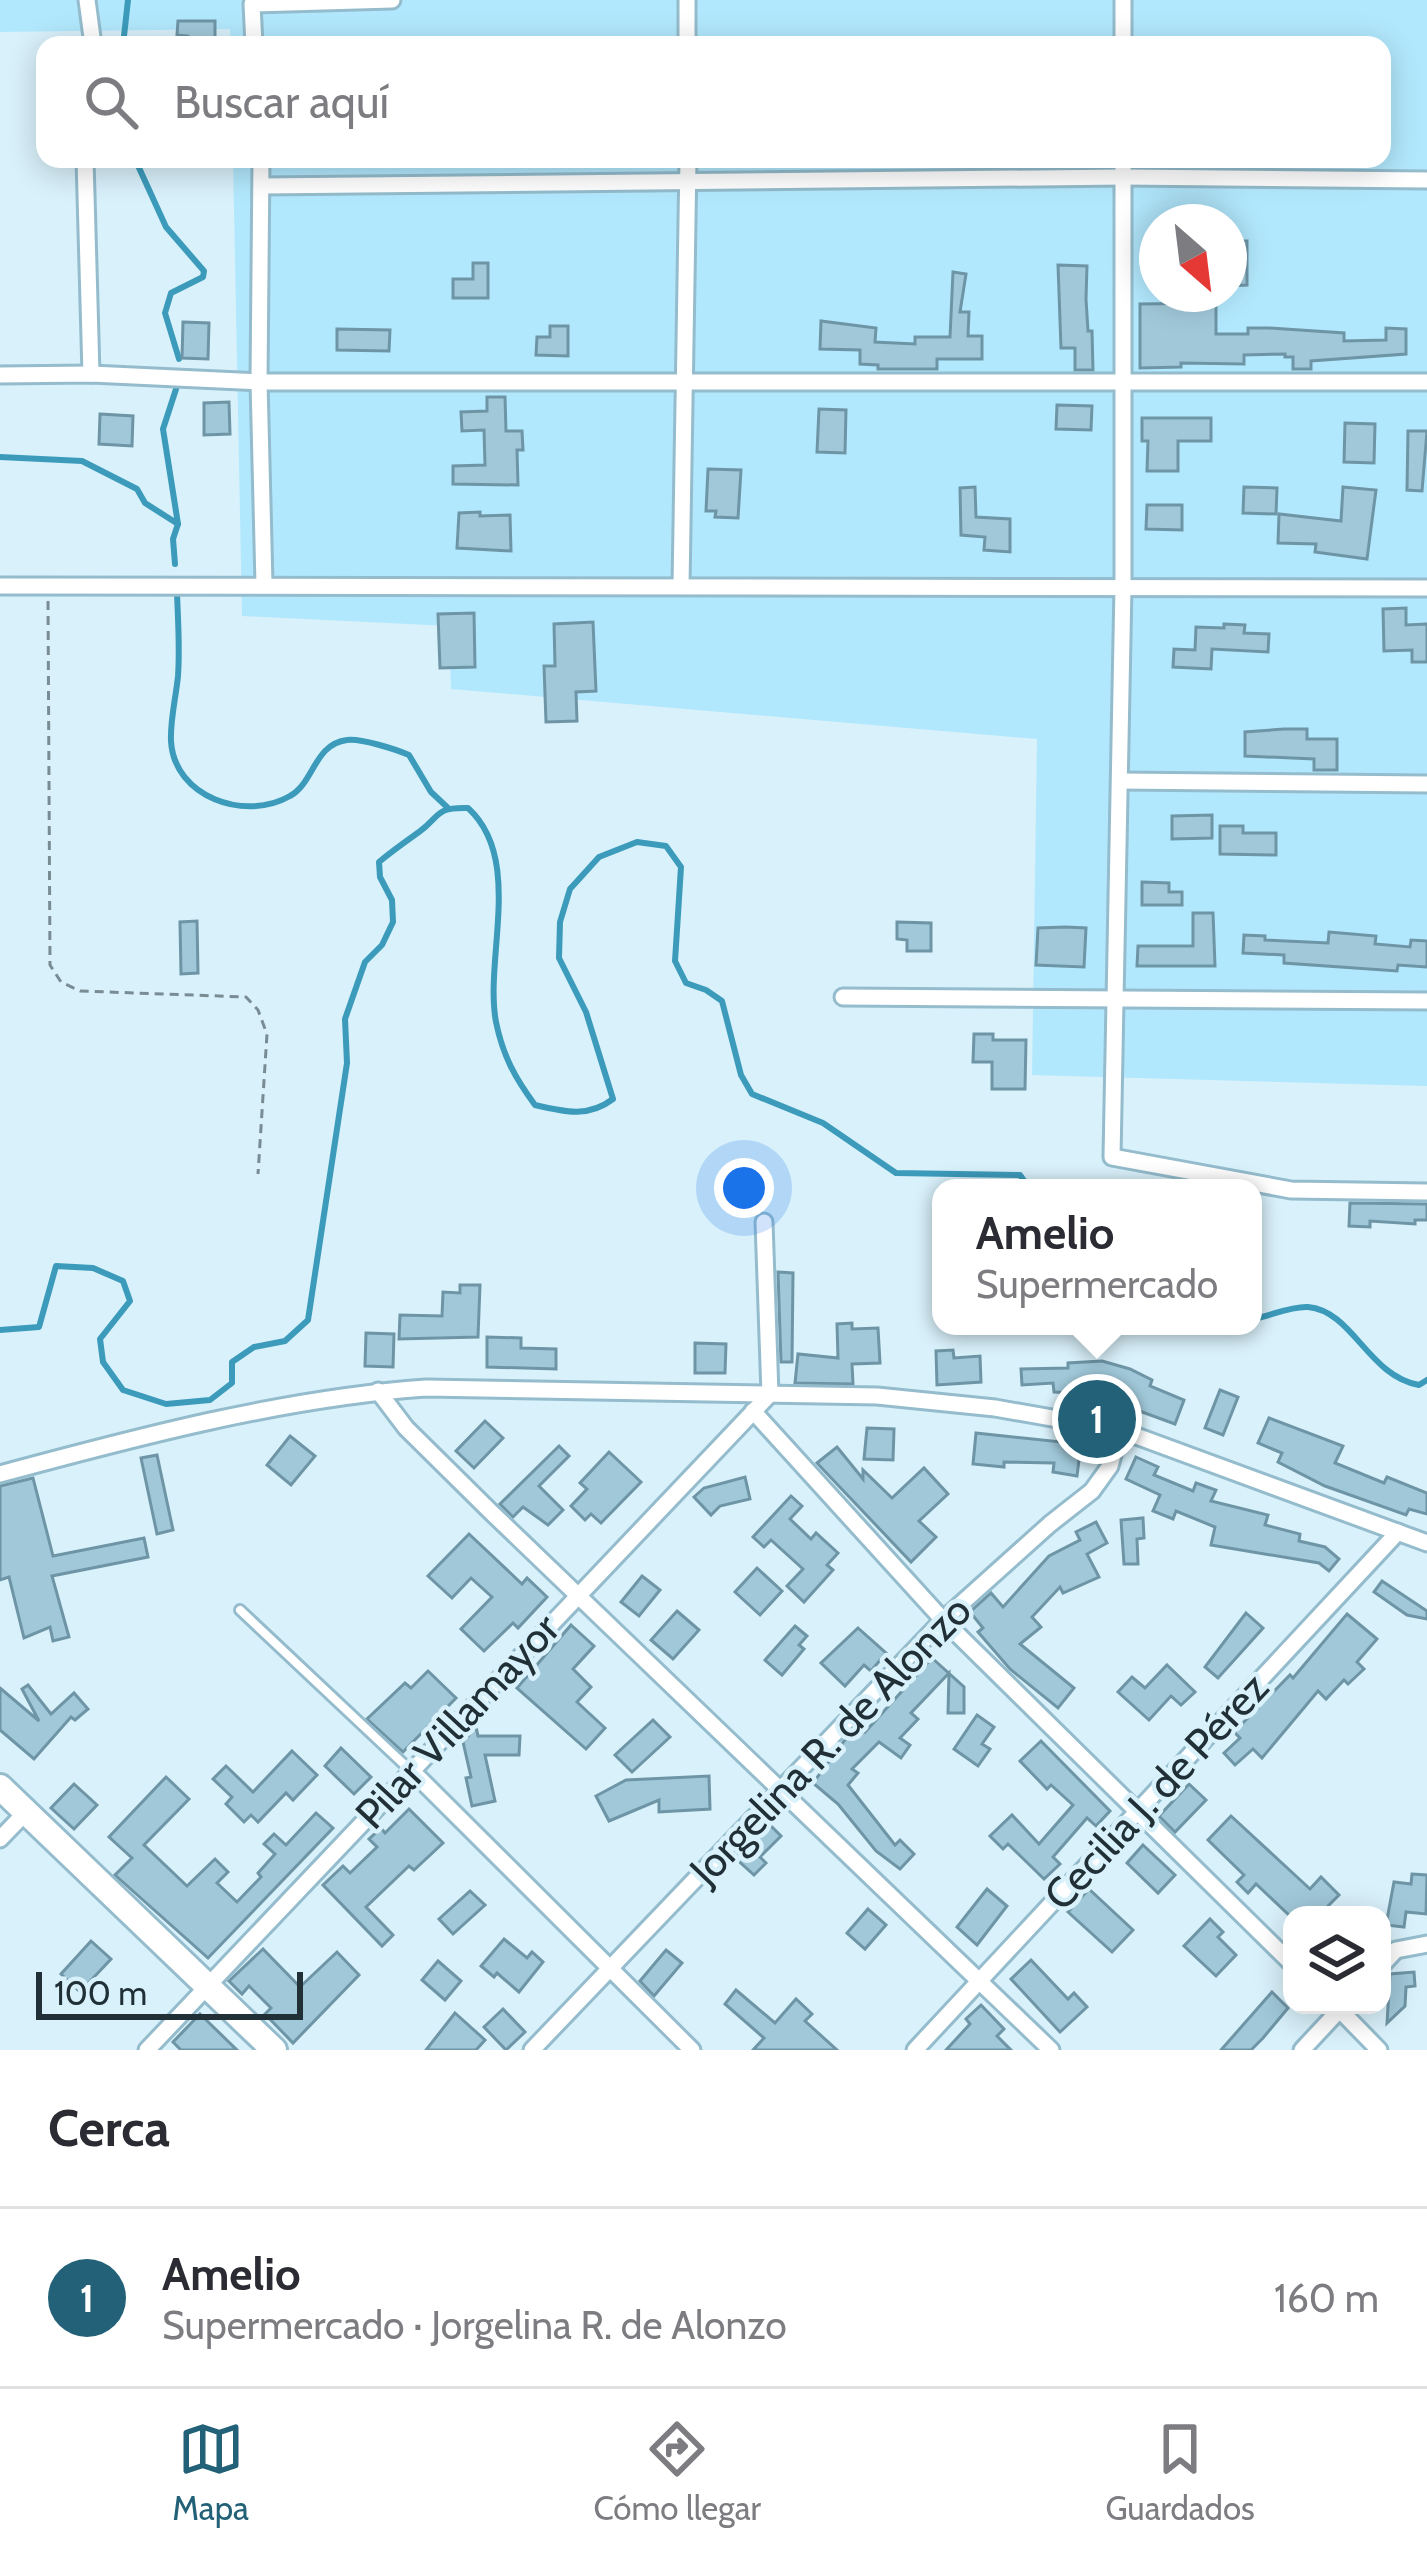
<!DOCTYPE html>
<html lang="es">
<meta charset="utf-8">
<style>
:root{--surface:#fff;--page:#f7f7f7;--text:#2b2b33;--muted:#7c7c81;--line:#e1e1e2;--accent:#226177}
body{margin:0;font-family:Cabin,sans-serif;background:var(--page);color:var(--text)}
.controls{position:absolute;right:36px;bottom:36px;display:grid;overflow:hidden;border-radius:24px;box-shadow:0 6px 30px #0003}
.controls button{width:108px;height:108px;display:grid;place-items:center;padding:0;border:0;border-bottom:3px solid var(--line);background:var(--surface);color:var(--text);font:60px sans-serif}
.compass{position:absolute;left:1139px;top:204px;width:108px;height:108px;border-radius:50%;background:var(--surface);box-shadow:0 6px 30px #0003;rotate:152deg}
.scale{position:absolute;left:36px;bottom:30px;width:267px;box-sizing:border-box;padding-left:12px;border:6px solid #203036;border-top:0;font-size:33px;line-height:42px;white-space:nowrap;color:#203036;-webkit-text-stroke:9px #d9f1fb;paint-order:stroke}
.you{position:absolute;left:744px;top:1188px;width:42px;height:42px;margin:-30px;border:9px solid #fff;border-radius:50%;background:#1a73e8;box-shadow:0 0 0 18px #1a73e833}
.badge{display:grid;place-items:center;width:78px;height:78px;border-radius:50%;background:var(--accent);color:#fff;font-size:39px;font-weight:700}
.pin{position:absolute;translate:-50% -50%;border:6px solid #fff;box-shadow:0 3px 12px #0006}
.popup{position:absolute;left:932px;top:1179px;width:330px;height:156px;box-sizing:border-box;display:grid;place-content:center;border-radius:24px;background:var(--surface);filter:drop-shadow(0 3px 9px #0005);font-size:39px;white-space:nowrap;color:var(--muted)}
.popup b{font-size:45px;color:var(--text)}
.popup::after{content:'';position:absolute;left:50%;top:100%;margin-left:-24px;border:24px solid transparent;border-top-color:var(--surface)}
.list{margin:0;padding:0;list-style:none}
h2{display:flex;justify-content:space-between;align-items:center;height:156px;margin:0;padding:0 48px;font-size:51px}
h2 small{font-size:39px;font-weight:400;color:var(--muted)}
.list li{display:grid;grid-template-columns:78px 1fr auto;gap:36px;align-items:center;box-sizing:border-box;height:180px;padding:0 48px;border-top:3px solid var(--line)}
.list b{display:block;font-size:45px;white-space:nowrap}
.list p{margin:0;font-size:39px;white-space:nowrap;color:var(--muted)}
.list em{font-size:39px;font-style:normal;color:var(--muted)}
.icon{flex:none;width:66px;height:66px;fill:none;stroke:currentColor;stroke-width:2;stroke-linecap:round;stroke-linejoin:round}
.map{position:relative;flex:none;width:1427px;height:2050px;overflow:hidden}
.search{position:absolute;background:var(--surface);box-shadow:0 6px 30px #0003;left:36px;right:36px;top:36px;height:132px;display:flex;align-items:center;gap:30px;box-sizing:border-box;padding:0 42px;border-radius:24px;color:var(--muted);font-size:45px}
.sheet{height:336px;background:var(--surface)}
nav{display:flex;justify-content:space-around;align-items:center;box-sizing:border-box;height:168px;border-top:3px solid var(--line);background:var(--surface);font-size:33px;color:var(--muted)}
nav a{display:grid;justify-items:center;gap:6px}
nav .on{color:var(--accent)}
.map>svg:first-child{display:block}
.green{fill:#b2e8fd;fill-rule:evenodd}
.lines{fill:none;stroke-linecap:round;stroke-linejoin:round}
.stream{stroke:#3c9bbb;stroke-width:6}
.building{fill:#a0c8d9;stroke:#6e95a5;stroke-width:3}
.lane-casing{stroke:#94bccc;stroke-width:14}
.street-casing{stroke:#94bccc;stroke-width:21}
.primary-casing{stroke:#94bccc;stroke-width:30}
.path{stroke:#798c94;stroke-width:3;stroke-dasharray:9 6;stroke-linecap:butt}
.lane{stroke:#fff;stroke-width:8}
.street{stroke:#fff;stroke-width:15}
.primary{stroke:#fff;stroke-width:24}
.labels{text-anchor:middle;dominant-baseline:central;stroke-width:9;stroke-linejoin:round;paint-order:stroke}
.street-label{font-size:42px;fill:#203036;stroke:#d9f1fb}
</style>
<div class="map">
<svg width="1427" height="2050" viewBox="0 0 1427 2050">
<rect width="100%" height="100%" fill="#d9f1fb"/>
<path class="green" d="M0 0H1427V1086L1032 1075 1037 739 451 689 449 626 242 616 233 159H1382V45H231L230 29 0 32ZM1157 222H1229V294H1157Z"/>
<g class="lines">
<g class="stream">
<polyline points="123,45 128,0"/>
<polyline points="135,159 166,227 204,271 203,277 171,293 165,313 179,359"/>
<polyline points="0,457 82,461 137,489 145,503 178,524"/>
<polyline points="175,564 173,539 178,524 163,429 178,383"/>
<path d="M177 593C178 621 180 648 178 676 176 697 170 720 171 741 174 797 245 822 290 796 314 783 314 744 347 740 360 738 395 749 409 755L431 792 447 807"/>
<path d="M1253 1319C1271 1316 1290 1306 1308 1307 1353 1311 1368 1376 1419 1385L1427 1380"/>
<path d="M0 1330 39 1327 56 1266 93 1268 123 1281 130 1301 100 1339 103 1362 123 1390 166 1404 210 1400 232 1383V1362L254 1347 285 1341 308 1320 347 1063 345 1019 365 962 382 945 393 922 392 900 380 877 379 862C392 851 405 842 419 832 441 816 434 807 468 808 524 859 484 958 496 1022 503 1056 515 1078 535 1105 565 1112 588 1118 613 1099L586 1012 559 958 560 922 570 889 599 857 637 842 666 846 681 867 675 961 686 983 706 990 722 1001 741 1075 752 1094 823 1123 896 1173 1020 1175 1029 1188"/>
</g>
</g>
<g class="building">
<polygon points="178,21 215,21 215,45 188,45 188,36 177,35"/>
<polygon points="1229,241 1247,241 1247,285 1229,286"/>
<polygon points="473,263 488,263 488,298 453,298 453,279 473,279"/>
<polygon points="1058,265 1087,266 1086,299 1088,331 1092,331 1093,370 1075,370 1075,348 1061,348"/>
<polygon points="953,272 966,274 960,312 969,312 968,336 982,336 982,359 937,359 937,369 878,369 878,365 860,364 860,350 820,349 821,321 876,328 875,342 915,344 915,337 950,337"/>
<polygon points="1216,303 1216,334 1248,334 1248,328 1269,328 1344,333 1344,341 1386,340 1386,328 1406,329 1406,354 1311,361 1311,369 1293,369 1293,357 1285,357 1285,354 1244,355 1244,364 1181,363 1181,367 1140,368 1140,304"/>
<polygon points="183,322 209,323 208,359 182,358"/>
<polygon points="550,326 568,326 568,356 536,355 537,337 550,337"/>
<polygon points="337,329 390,330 389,351 337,350"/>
<polygon points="487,397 505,397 506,431 522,431 523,450 517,450 518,485 453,484 453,466 485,465 484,430 462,431 461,412 487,411"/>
<polygon points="229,402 230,434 204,435 204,403"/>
<polygon points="1057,405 1092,406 1091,430 1056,429"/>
<polygon points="819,409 846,410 845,453 817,452"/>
<polygon points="100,414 133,416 132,446 99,444"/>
<polygon points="1142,418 1211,418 1211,441 1178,441 1178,471 1147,471 1148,441 1142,441"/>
<polygon points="1345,423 1375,424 1374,463 1344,462"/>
<polygon points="1408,431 1427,431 1422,491 1407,490"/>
<polygon points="708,469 741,470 738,518 715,517 716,511 706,511"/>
<polygon points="975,487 976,517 1010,519 1010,552 984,550 985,537 961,535 960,488"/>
<polygon points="1244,487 1277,488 1276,514 1243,513"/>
<polygon points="1343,487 1376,490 1367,559 1315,552 1316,544 1278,543 1279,514 1341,521"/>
<polygon points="1147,505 1182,505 1182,530 1146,529"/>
<polygon points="480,512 480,516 510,515 511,551 457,548 459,513"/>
<polygon points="1406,608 1406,625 1427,624 1427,662 1412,662 1412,650 1384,651 1383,609"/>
<polygon points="474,613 475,667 440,668 438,614"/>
<polygon points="593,622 596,691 576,692 577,721 546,722 544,666 555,666 554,624"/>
<polygon points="1224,624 1245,625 1244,633 1269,634 1268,652 1212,649 1211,669 1173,667 1174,649 1195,650 1196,627 1224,628"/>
<polygon points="1284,729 1307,729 1307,739 1337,739 1337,770 1314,770 1314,759 1245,756 1245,732"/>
<polygon points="1212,815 1212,838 1172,839 1172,816"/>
<polygon points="1220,826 1243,826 1243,833 1276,833 1276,855 1220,854"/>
<polygon points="1142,882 1169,883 1169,892 1182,892 1182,905 1142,905"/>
<polygon points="1193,913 1213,913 1215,966 1137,966 1138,946 1193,946"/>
<polygon points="197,921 198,973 181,974 180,922"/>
<polygon points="897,922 931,923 931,951 907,951 907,940 897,939"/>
<polygon points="1066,927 1086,928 1084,967 1036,965 1038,928"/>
<polygon points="1329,932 1376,936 1375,944 1410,947 1411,940 1427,941 1427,967 1398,965 1397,971 1284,963 1284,955 1243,953 1244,935 1265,936 1265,940 1328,943"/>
<polygon points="974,1034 993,1034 993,1040 1026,1040 1025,1089 992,1089 992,1062 973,1062"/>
<polygon points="1350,1203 1427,1204 1427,1220 1415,1220 1415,1224 1370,1221 1370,1227 1349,1226"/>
<polygon points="778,1272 793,1273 792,1362 781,1362"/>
<polygon points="460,1285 480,1285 478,1337 399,1339 400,1315 442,1316 443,1292 460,1293"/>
<polygon points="852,1323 852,1329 878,1328 880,1363 852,1364 853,1384 795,1383 798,1354 838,1358 837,1324"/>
<polygon points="366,1333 394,1334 393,1367 365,1366"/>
<polygon points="487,1337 521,1338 521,1348 556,1349 556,1369 487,1367"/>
<polygon points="695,1343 726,1344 725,1373 695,1373"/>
<polygon points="953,1350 954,1358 980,1356 981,1382 937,1385 936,1351"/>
<polygon points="1102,1361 1130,1369 1152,1380 1150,1386 1184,1400 1175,1424 1093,1394 1054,1392 1053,1383 1022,1385 1021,1369 1068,1368 1068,1363"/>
<polygon points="1220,1390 1238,1397 1223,1435 1205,1428"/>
<polygon points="1269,1418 1343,1446 1335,1463 1384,1483 1387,1477 1427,1493 1427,1514 1409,1509 1406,1515 1325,1486 1278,1462 1282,1453 1258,1443"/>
<polygon points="485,1421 503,1438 474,1468 456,1451"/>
<polygon points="867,1428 894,1429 893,1460 864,1459"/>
<polygon points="976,1433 1081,1444 1077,1476 1053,1472 1054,1463 1004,1462 1004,1467 973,1464"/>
<polygon points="290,1436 315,1456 291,1485 267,1465"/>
<polygon points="559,1446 569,1456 539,1486 563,1510 548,1525 523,1507 513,1517 500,1504"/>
<polygon points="837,1447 863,1479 863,1470 892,1498 924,1468 948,1494 919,1521 936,1537 911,1562 817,1463"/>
<polygon points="609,1452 641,1482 601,1523 591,1514 585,1520 571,1506 587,1489 580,1483"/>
<polygon points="157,1455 173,1530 157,1534 141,1458"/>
<polygon points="1136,1457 1158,1467 1154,1475 1193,1491 1196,1483 1216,1490 1211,1501 1268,1515 1265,1525 1300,1534 1299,1541 1325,1547 1339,1559 1329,1571 1319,1563 1211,1545 1215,1527 1176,1511 1173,1519 1153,1511 1160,1495 1126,1479"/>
<polygon points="745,1477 750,1499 720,1506 711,1515 694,1497 704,1488"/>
<polygon points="33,1478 53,1556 144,1538 148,1557 52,1576 69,1637 53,1641 50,1627 24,1638 9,1577 0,1580 0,1486"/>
<polygon points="791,1496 802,1506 790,1519 811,1539 816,1533 838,1553 827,1565 833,1570 804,1602 787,1586 803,1569 771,1540 764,1547 753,1537"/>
<polygon points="1143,1518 1144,1538 1137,1539 1138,1564 1124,1564 1121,1520"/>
<polygon points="1096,1522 1107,1543 1087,1554 1099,1577 1063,1593 1060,1587 1032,1617 1041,1627 1020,1644 1074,1688 1058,1708 1010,1669 978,1632 983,1628 970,1612 991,1593 1003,1607 1049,1556 1080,1540 1076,1532"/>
<polygon points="469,1534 522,1584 527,1578 547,1597 518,1628 513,1623 484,1651 461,1629 492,1597 471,1578 452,1598 428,1576"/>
<polygon points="757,1568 782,1591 760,1615 735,1592"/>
<polygon points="642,1576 660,1590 639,1616 621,1602"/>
<polygon points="1382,1581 1427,1611 1427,1619 1407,1615 1374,1592"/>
<polygon points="677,1611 699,1630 673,1659 651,1640"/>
<polygon points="1246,1613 1263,1628 1218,1678 1205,1667"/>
<polygon points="1347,1614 1377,1639 1357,1662 1364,1669 1348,1684 1344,1680 1326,1699 1318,1691 1262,1758 1253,1749 1235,1765 1224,1753 1240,1738 1234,1732 1290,1675 1293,1678"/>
<polygon points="571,1625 594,1646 573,1669 591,1687 577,1702 605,1728 586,1749 517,1688"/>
<polygon points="795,1626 807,1636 799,1645 804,1649 782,1675 765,1660"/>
<polygon points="858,1628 886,1653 871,1671 864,1665 845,1686 821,1663"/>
<polygon points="932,1658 964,1687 964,1713 948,1713 949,1673 911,1713 918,1719 900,1738 910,1745 901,1758 879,1742 852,1769 858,1773 848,1785 895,1845 900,1840 914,1854 900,1869 876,1851 838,1804 813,1783 844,1741 859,1726 865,1732"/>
<polygon points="1167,1665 1195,1692 1181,1705 1171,1696 1149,1720 1118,1692 1132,1677 1145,1688"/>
<polygon points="428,1671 456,1698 403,1752 367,1719 405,1683 411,1688"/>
<polygon points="28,1685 51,1714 74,1693 88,1709 75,1720 71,1717 34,1759 0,1730 0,1688 39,1721 22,1689"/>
<polygon points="977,1715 994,1727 982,1744 990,1749 978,1766 954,1749"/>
<polygon points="653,1720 670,1737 632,1772 615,1755"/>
<polygon points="476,1727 478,1736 520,1736 519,1755 485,1755 495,1801 472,1806 466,1778 471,1777 463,1742"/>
<polygon points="1041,1741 1110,1811 1096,1826 1087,1818 1053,1857 1060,1864 1044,1879 1008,1844 1003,1849 990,1836 1012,1815 1039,1844 1073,1805 1051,1785 1047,1789 1020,1761"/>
<polygon points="341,1748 371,1777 354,1794 325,1766"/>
<polygon points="292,1751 317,1775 293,1800 286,1793 258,1822 251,1815 244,1822 226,1804 232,1797 213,1779 226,1766 253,1792"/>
<polygon points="709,1776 710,1809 659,1812 659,1800 609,1821 596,1796 626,1780"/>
<polygon points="166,1777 189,1799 144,1845 187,1886 215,1859 228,1872 217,1883 237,1902 261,1877 258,1873 275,1854 264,1844 274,1834 286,1845 316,1813 333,1828 208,1958 115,1875 132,1858 109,1837"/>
<polygon points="74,1784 97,1805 74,1829 51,1808"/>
<polygon points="1189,1784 1206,1800 1175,1832 1159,1816"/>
<polygon points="409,1809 443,1843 414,1870 409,1866 366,1907 393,1935 382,1946 323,1885 343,1866 350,1873 377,1847 369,1839 381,1828 385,1833"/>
<polygon points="1231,1816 1310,1889 1321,1877 1339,1895 1319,1915 1289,1915 1256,1884 1248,1893 1237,1882 1244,1875 1208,1840"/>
<polygon points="767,1822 781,1836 760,1857 766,1863 754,1875 734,1857"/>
<polygon points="1143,1845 1175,1875 1158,1893 1127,1863"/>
<polygon points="1412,1874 1427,1875 1426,1914 1406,1912 1404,1927 1386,1925 1394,1882 1411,1884"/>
<polygon points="987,1889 1007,1906 977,1945 957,1927"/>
<polygon points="1089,1889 1133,1930 1112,1952 1068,1912"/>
<polygon points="470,1891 485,1905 453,1934 439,1919"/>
<polygon points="868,1909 886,1925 865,1949 847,1933"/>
<polygon points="1210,1919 1223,1932 1218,1937 1236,1955 1216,1976 1184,1946"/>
<polygon points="504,1939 527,1958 532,1952 543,1962 519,1992 497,1973 494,1977 481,1966"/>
<polygon points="91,1941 111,1959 80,1992 61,1974"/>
<polygon points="263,1949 300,1987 337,1952 359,1975 293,2043 265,2014 271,2008 249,1986 242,1994 229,1981"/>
<polygon points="666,1950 682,1963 654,1996 640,1981"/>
<polygon points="1031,1960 1068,1999 1074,1993 1087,2007 1060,2032 1011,1979"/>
<polygon points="438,1961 461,1981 445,2000 422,1980"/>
<polygon points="1414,1972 1415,1986 1406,1987 1405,2006 1387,2023 1390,1974"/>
<polygon points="736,1990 775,2023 796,1999 812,2014 805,2021 837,2050 753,2050 764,2038 725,2004"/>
<polygon points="1272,1992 1288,2008 1263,2038 1251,2050 1221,2050"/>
<polygon points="981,2005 1004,2029 997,2036 1011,2050 946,2050 970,2024 966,2019"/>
<polygon points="503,2009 525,2032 506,2050 484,2027"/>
<polygon points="455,2013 485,2040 476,2050 426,2050"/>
<polygon points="200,2014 237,2050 181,2050 173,2042"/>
</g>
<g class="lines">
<g class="lane-casing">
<polyline id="lane" points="240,1610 410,1770"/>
</g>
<g class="street-casing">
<g id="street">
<polyline points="87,0 93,45"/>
<polyline points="687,0 687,45"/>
<polyline points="1123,0 1123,45"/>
<polyline points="254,45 252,4 392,0"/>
<polyline points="85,159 91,374"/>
<polyline points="261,159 259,382 264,584"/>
<polyline points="1123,159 1123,586 1112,1157 1291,1190 1427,1192"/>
<polyline points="262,186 1124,177 1427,180"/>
<polyline points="0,375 91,374 259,382 1427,382"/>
<polyline points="0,586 1427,588"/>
<polyline points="681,586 688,159"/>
<polyline points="1120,781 1427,784"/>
<polyline points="843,997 1427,1001"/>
<polyline points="764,1222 770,1394"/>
<polyline points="378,1391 406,1428 490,1511 1051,2050"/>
<polyline points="753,1411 943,1620 1292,1964"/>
<path d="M0 1474C137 1437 284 1398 426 1388L877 1396 995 1408 1120 1430 1427 1543"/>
<polyline points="411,1770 692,2050"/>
<polyline points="0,1839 26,1812"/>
<polyline points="1382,1965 1396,1950 1427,1944"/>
<polyline points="1335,2005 1379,2050"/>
<polyline points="147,2050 770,1394"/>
<polyline points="532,2050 943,1620 1050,1524 1092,1491 1110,1466 1120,1430"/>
<polyline points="915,2050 1398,1532"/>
<polyline points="1302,2050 1344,2005"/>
</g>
</g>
<g class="primary-casing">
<polyline id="primary" points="0,1787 274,2050"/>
</g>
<polyline class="path" points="48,601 50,965 61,982 80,991 246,997 258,1010 267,1034 258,1174"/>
<use href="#lane" class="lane"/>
<use href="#street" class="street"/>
<use href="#primary" class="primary"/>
</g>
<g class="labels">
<g class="street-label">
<text transform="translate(457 1721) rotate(-47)">Pilar Villamayor</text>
<text transform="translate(830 1740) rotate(-46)">Jorgelina R. de Alonzo</text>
<text transform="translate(1156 1791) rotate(-47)">Cecilia J. de Pérez</text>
</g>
</g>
</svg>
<div class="controls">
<button><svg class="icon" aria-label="layers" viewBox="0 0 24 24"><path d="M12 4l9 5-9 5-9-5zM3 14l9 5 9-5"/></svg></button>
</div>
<svg class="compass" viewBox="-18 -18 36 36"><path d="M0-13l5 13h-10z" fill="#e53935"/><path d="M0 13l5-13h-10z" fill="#7c7c81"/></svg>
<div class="scale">100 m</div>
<div class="you"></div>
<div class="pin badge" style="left:1097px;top:1419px">1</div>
<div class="popup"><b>Amelio</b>Supermercado</div>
<div class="search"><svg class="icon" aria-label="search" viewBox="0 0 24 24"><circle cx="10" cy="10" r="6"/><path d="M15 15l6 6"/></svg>Buscar aquí</div>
</div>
<section class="sheet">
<h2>Cerca<small></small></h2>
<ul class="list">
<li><span class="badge">1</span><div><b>Amelio</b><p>Supermercado · Jorgelina R. de Alonzo</p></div><em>160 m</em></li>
</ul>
</section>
<nav>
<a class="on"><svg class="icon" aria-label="map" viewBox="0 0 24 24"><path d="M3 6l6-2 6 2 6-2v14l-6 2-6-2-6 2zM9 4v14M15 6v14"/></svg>Mapa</a>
<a><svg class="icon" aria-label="directions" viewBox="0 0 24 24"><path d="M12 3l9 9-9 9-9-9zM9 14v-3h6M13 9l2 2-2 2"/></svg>Cómo llegar</a>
<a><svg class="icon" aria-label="saved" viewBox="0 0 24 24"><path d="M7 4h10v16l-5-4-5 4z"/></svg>Guardados</a>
</nav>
